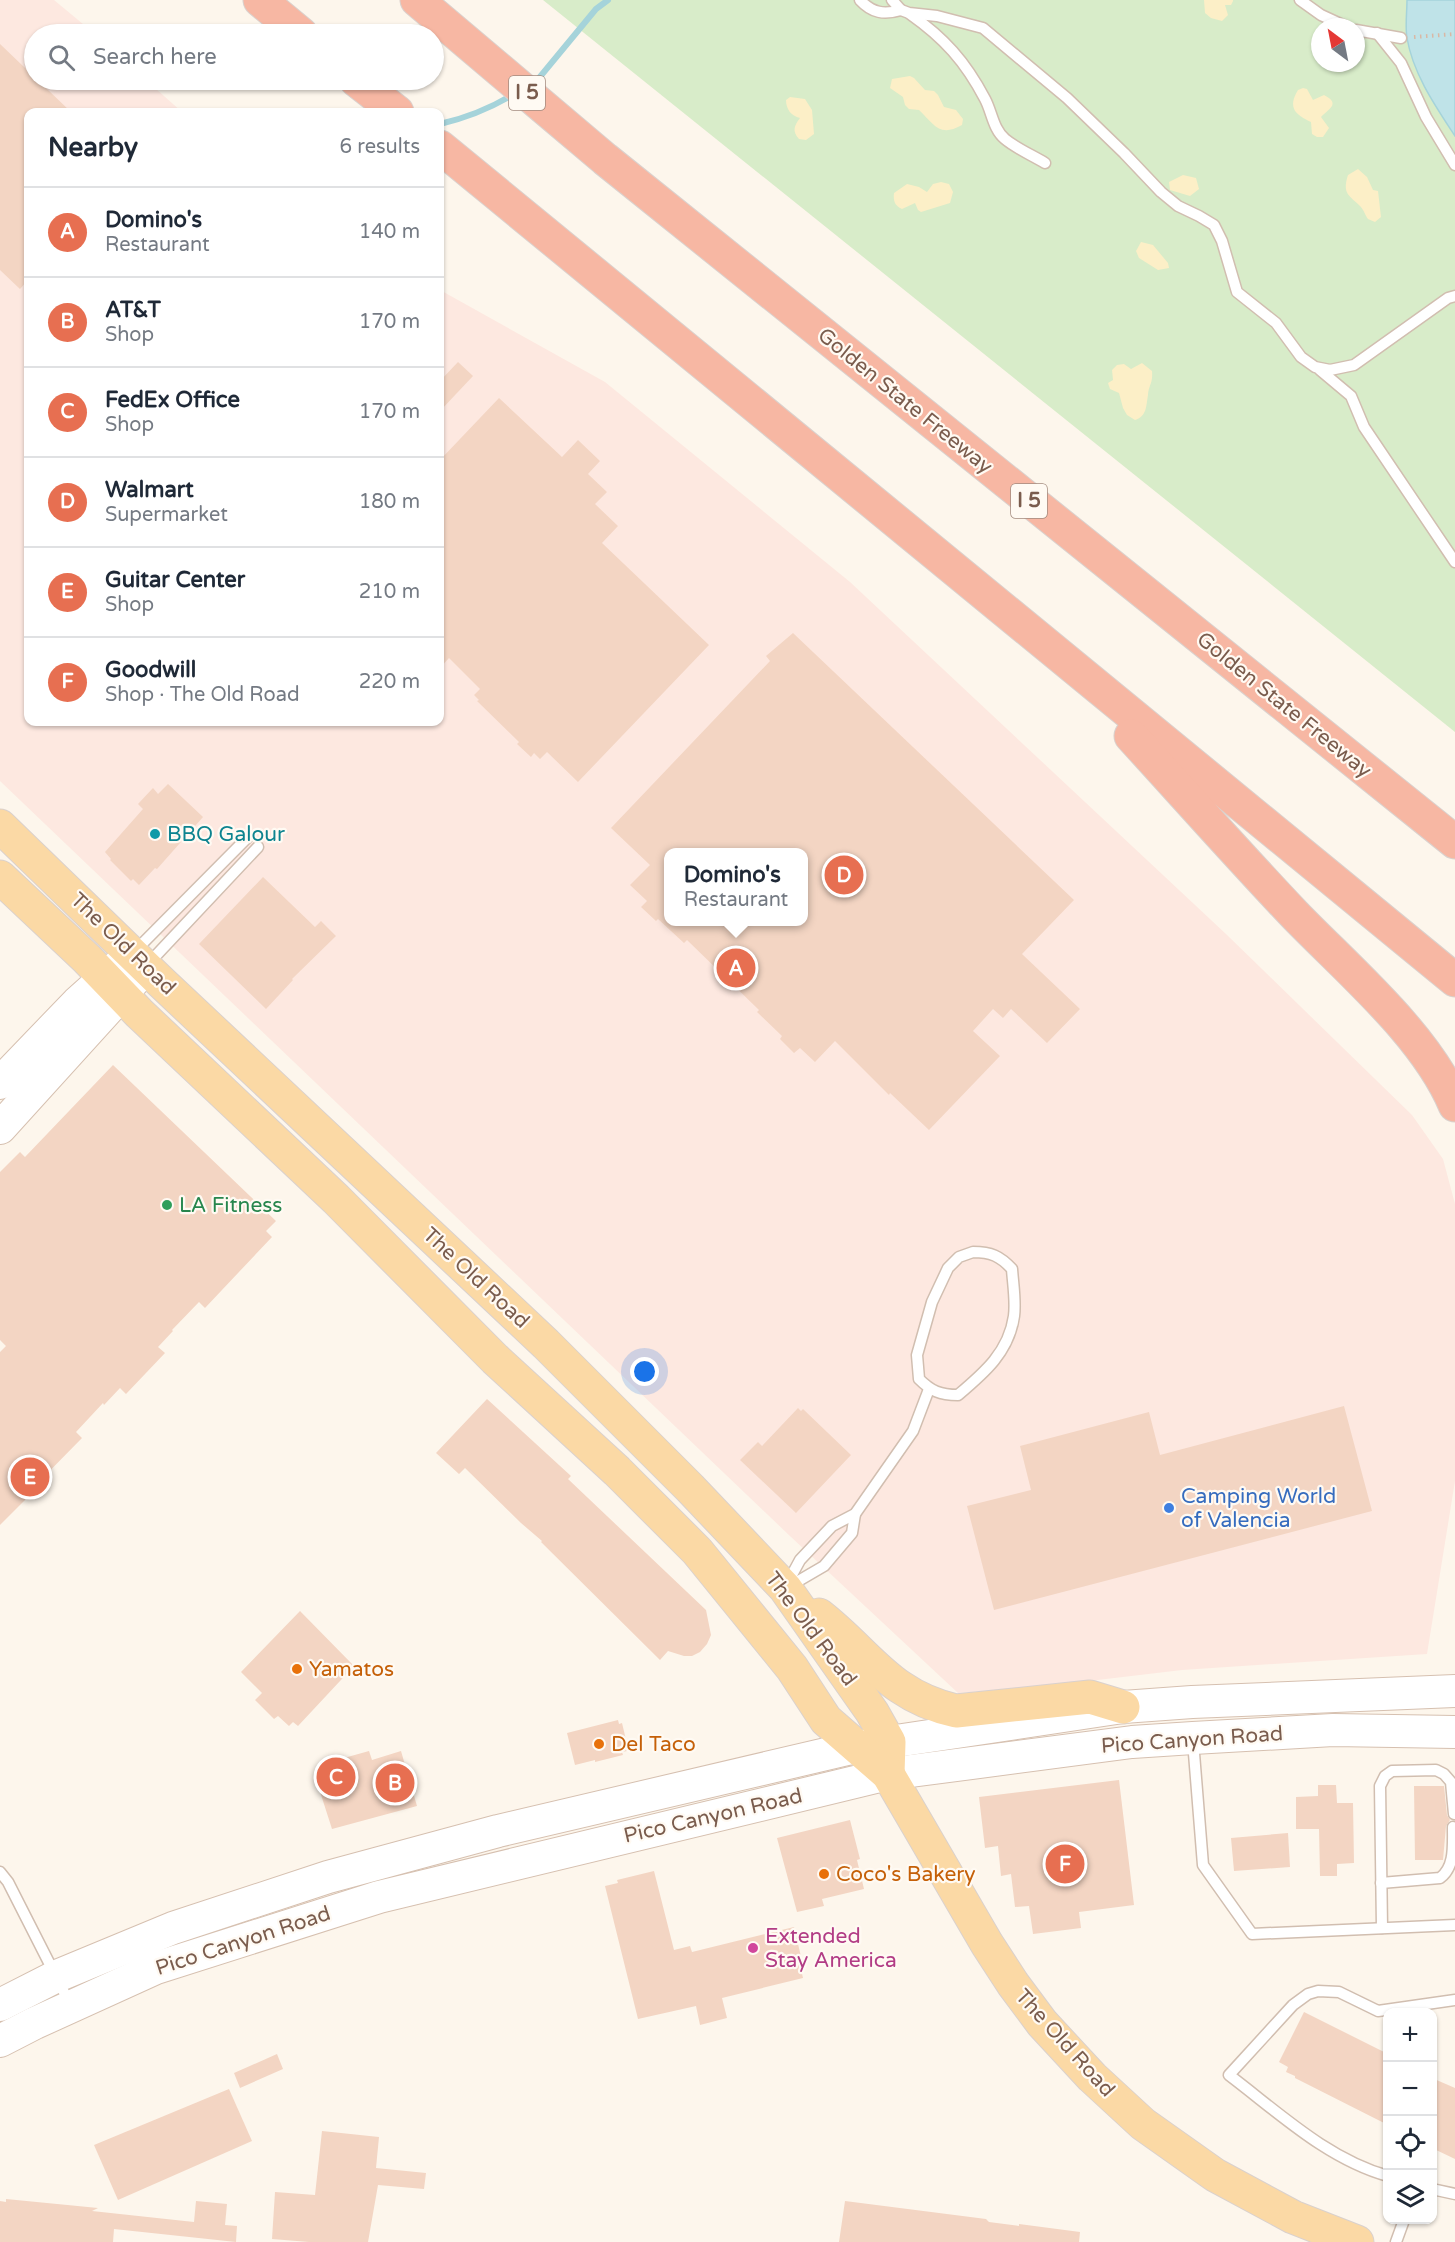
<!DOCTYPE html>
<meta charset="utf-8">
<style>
:root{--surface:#fff;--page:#f2f2f3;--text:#1f2937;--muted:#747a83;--line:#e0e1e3;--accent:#e76f51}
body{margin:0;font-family:"Varela Round",sans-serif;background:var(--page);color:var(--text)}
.controls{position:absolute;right:18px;bottom:18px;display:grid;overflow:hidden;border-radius:12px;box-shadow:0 2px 4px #0004}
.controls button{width:54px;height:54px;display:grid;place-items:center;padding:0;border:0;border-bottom:2px solid var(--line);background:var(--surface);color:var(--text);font:30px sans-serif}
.compass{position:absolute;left:1311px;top:18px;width:54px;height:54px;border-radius:50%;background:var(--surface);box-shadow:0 2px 4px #0004;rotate:328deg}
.you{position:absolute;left:645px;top:1372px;width:21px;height:21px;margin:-15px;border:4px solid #fff;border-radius:50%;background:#1a73e8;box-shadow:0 0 0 9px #1a73e833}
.badge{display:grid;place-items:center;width:39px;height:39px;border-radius:50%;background:var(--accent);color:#fff;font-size:20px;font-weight:700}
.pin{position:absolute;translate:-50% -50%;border:3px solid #fff;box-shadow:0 2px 6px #0006}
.popup{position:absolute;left:664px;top:848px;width:144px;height:78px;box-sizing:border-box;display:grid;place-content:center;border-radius:12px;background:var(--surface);filter:drop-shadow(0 2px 4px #0005);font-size:20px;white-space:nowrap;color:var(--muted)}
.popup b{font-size:22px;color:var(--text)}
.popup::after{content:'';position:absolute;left:50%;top:100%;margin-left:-12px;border:12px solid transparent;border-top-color:var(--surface)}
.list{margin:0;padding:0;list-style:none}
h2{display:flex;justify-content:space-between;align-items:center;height:78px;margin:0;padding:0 24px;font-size:26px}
h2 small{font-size:20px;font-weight:400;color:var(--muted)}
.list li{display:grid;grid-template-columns:39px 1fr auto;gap:18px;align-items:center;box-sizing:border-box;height:90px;padding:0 24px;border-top:2px solid var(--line)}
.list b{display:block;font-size:22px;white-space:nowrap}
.list p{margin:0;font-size:20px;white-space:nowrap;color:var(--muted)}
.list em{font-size:20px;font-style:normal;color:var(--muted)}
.icon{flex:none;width:33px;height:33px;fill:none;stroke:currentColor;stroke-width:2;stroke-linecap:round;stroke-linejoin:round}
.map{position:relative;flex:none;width:1455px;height:2242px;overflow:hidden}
.search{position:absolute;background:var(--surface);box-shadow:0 2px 4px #0004;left:24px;top:24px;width:420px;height:66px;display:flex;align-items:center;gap:15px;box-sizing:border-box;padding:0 21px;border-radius:33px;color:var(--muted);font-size:22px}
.panel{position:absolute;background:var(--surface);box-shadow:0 2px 4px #0004;left:24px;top:108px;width:420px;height:618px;border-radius:12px}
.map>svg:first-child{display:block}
.commercial{fill:#fde8e0;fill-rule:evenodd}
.green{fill:#d8ecc9;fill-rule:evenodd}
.sand{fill:#fcefc7}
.water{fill:#bfe3e8;stroke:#a5d3da;stroke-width:1.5}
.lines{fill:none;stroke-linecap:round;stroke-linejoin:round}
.stream{stroke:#a5d3da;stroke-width:6}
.building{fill:#f3d5c3;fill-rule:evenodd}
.service-casing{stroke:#d1beb0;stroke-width:13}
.secondary-casing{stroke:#d6c0b0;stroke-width:34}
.primary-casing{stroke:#dad1cd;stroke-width:35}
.motorway-casing{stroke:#dad1cd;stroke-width:35}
.path{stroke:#d9b8a5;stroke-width:4;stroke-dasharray:1.5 4.5;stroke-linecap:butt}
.service{stroke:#fff;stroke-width:10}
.secondary{stroke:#fff;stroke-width:32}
.primary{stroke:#fbd9a5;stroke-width:33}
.motorway{stroke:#f7b7a3;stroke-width:33}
.culture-dot{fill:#0f9aa8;stroke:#fffaf3;stroke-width:2}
.leisure-dot{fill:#2e9e5b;stroke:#fffaf3;stroke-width:2}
.shop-dot{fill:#3f7fe0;stroke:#fffaf3;stroke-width:2}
.food-dot{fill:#e8710a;stroke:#fffaf3;stroke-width:2}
.hotel-dot{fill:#d1479c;stroke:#fffaf3;stroke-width:2}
.labels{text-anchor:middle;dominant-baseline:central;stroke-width:4.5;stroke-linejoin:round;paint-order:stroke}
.shield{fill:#fffaf3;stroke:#a28b7f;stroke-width:1.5}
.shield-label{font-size:20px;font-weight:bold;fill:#7a5c4d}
.street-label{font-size:21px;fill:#7a5c4d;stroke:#fffaf3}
.culture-label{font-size:21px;fill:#0d838f;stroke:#fffaf3;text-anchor:start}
.leisure-label{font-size:21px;fill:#27864d;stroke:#fffaf3;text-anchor:start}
.shop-label{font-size:21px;fill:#366cbe;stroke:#fffaf3;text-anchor:start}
.food-label{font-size:21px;fill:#c56008;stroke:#fffaf3;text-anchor:start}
.hotel-label{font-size:21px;fill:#b23c85;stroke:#fffaf3;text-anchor:start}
</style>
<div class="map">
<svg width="1455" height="2242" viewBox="0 0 1455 2242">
<rect width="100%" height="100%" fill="#fdf6ec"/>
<path class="commercial" d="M0 0H54L95 34H34V80H146L182 112H28V722H440V290L605 382 850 582 1226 934 1412 1115 1443 1159 1455 1204V1481L1427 1654 1182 1670 1047 1686 958 1693 791 1537 0 781ZM668 852H804V922H668Z"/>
<path class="green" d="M543 0H1455V732ZM1320 27H1356V63H1320Z"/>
<g class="sand">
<polygon points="1204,0 1233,0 1233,1 1231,5 1225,5 1228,15 1222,21 1211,18 1205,13"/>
<path d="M910 76 914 78 925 90 934 91 938 95 944 107 956 110 963 119 962 125C939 138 934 124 919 110L909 109 905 105 903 97 890 88 892 79Z"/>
<path d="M1303 88 1307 89 1313 100 1324 95C1342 104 1327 110 1321 117L1329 128 1323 137H1317L1312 134 1311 122C1296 115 1287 108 1298 90Z"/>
<path d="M790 97 805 99 812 110 814 134 806 140 799 139C792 131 794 126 800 118 791 116 786 109 786 100Z"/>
<path d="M1358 169 1367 177 1373 190 1378 191 1381 217 1375 222 1368 219C1365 215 1364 210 1360 206 1349 195 1342 194 1348 175Z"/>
<polygon points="1183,175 1196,178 1199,189 1190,196 1170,190 1169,182"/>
<path d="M941 182 949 184 953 192 950 203 921 212 918 210 915 203 902 209C895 206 893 201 894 193L907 184 919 187 927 192 933 184Z"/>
<polygon points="1141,242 1153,245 1168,263 1169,268 1158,270 1139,258 1136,251"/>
<path d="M1142 363 1152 371C1153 384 1149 384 1148 395 1146 406 1147 416 1135 420L1127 415 1123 408 1119 393 1110 389 1108 383 1113 380 1112 370 1117 365 1124 364 1131 369Z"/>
</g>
<path class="water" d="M1407 0H1455V136C1436 107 1413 74 1407 38 1405 26 1407 12 1407 0Z"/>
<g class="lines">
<g class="stream">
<polyline points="530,83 539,78 596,9 608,0"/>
<path d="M440 124C466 118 491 108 514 94"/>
</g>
</g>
<g class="building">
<polygon points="0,44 71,112 28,112 28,280 20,289 0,270"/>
<polygon points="458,362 473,376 440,411 440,381"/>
<polygon points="499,398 562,457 578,440 600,461 588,474 607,492 595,504 618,526 602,543 709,645 578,782 547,752 540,759 534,753 531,757 517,744 519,742 477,701 479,700 474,695 480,689 449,658 440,668 440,460"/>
<path d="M793 633 1074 900 1022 954 1080 1009 1047 1043 1011 1009 1003 1018 993 1009 973 1031 1000 1056 929 1130 890 1093 889 1095 835 1041 815 1062 800 1048 794 1053 780 1039 782 1036 757 1012 759 1010 687 940 684 943 658 919 656 921 641 907 647 901 630 885 650 865 611 828 770 661 766 656ZM669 852H804V921H669Z"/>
<polygon points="168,784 203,817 157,869 155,868 139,885 133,879 131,881 110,860 111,859 105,852 143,809 138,804 153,788 158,794"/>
<polygon points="263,877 315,927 321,921 336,936 292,979 293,980 266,1009 199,944"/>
<polygon points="113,1065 276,1221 266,1231 272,1237 205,1308 199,1302 172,1330 173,1331 158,1347 165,1353 126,1394 120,1388 104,1405 103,1403 76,1432 82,1438 26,1495 28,1497 0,1525 0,1352 6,1346 0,1340 0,1172 20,1152 25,1157"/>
<polygon points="487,1399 571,1476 568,1479 706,1610 711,1635 707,1644 700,1652 692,1656 684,1656 668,1651 660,1660 541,1542 542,1541 521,1523 465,1468 459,1474 436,1453"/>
<polygon points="1344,1406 1372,1511 994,1610 967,1506 1031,1490 1020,1446 1149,1412 1160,1455"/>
<polygon points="798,1408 801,1411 803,1409 851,1455 796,1513 740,1460 758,1442 762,1446"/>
<polygon points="300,1611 354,1666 298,1726 293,1722 289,1726 278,1716 274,1719 255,1700 262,1693 241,1672"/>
<polygon points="618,1720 619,1724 622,1723 628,1748 626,1749 627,1751 622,1752 623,1755 595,1762 595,1760 575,1765 567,1733"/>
<polygon points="369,1751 372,1760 401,1751 417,1806 332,1829 315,1776 347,1766 344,1758"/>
<polygon points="1119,1780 1134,1905 1079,1912 1081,1928 1033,1934 1029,1906 1015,1907 1011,1874 1001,1876 998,1846 985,1848 979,1797"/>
<polygon points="1318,1785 1336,1785 1337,1803 1353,1803 1354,1863 1337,1864 1337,1876 1320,1876 1319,1829 1296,1829 1296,1797 1318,1796"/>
<polygon points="1414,1786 1444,1786 1447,1815 1450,1820 1446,1826 1443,1860 1415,1860"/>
<polygon points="850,1820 860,1859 857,1860 864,1889 822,1899 824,1906 797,1912 777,1838"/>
<polygon points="1288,1833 1290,1867 1234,1871 1231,1838"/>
<polygon points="654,1871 674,1950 690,1946 692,1952 794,1927 803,1965 800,1965 803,1978 722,1998 727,2018 700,2025 696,2006 638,2019 605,1886 618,1883 617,1880"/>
<polygon points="1304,2012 1388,2054 1388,2125 1295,2078 1295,2076 1286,2072 1288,2067 1279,2062"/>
<polygon points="277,2054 283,2069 240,2088 234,2073"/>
<polygon points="1432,2078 1455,2088 1455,2159 1432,2148"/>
<polygon points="229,2089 252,2141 118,2200 94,2145"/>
<polygon points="322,2131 379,2137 376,2168 426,2173 424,2189 378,2185 368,2242 309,2242 272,2239 275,2192 315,2195"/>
<polygon points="6,2199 98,2208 92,2211 194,2222 196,2201 227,2204 225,2225 237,2226 236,2242 114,2229 113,2242 0,2242 0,2201 6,2202"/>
<polygon points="845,2201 986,2219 989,2222 1019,2226 1019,2224 1080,2232 1079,2242 839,2242"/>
</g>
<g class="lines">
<g class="service-casing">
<g id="service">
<path d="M860 0C872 13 884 15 901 10"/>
<polyline points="892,0 901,10 909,13 937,16 983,28 1067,98 1124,153 1161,192 1178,206 1199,216 1214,225 1222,241 1237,292 1276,323 1301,357 1315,367 1330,370 1354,365 1448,298 1455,296"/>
<polyline points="1300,0 1321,15 1347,27"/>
<path d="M910 14C944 38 965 61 985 99 992 112 993 129 1005 139 1017 149 1032 155 1045 163"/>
<polyline points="1356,30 1401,38"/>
<polyline points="1377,33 1401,63 1426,117 1455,165"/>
<polyline points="1320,370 1351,396 1364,427 1455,562"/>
<polyline points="134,952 248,837"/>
<polyline points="148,964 258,847"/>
<path d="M973 1252C991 1252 1000 1256 1012 1269 1013 1284 1016 1301 1014 1316 1009 1352 984 1373 958 1395 940 1395 931 1391 919 1379L917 1355 932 1302 948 1268 959 1257Z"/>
<polyline points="787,1584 800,1560 832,1526 855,1514 913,1431 929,1389"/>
<polyline points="788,1587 824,1566 852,1533 855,1514"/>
<polyline points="1193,1741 1203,1865 1252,1934 1455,1925"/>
<polyline points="0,1872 8,1882 70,2004"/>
<path d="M1381 1883 1440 1878C1455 1867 1453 1846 1453 1827"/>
<polyline points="1382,1928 1380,1786 1385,1776 1392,1771 1436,1770 1444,1774 1451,1782 1454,1814"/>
<path d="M1388 2176C1327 2159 1278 2112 1229 2075L1293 2005 1308 1994 1318 1991 1339 1992 1378 2011 1455 2000"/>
<polyline points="1432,2189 1455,2194"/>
<polyline points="1396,2242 1404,2220"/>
</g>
</g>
<g class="secondary-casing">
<g id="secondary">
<polyline points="0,1083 77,1003 125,960"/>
<polyline points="0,1128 146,967"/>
<polyline points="0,2005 57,1976 173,1928 328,1877 498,1831 856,1747 1123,1707 1192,1702 1455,1691"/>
<polyline points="0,2041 35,2023 156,1968 379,1897 888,1774 1132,1742 1193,1738 1333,1730 1455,1732"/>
</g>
</g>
<g class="primary-casing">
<g id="primary">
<polyline points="0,826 161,982 546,1344 690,1488 785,1588 872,1712 889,1742 888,1774"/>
<polyline points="0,877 87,959 139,1013 336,1199 495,1359 617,1471 697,1551 792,1668 826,1720 888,1774 987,1944 1013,1984 1042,2023 1092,2077 1143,2124 1215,2175 1293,2217 1357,2242"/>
<path d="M819 1615C869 1654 889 1696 956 1711L1090 1697 1123 1707"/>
</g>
</g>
<g class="motorway-casing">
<g id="motorway">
<polyline points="260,0 301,34"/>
<polyline points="417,0 605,159 1455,842"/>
<polyline points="356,80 397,112"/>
<polyline points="440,147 1455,980"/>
<path d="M1131 736C1185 795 1239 856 1294 914 1347 969 1426 1035 1455 1105"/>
</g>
</g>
<polyline class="path" points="1414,37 1455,34"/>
<use href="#service" class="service"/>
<use href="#secondary" class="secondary"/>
<use href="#primary" class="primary"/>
<use href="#motorway" class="motorway"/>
</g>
<circle class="culture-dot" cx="155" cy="834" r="6"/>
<circle class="leisure-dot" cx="167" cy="1205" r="6"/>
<circle class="shop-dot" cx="1169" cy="1508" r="6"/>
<g class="food-dot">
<circle cx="297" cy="1669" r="6"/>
<circle cx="599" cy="1744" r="6"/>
<circle cx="824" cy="1874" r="6"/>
</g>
<circle class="hotel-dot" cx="753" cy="1948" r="6"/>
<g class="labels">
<g class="shield">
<rect x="509" y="76" width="36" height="34" rx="4.5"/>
<rect x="1011" y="484" width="36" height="34" rx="4.5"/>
</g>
<g class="shield-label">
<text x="527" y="93">I 5</text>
<text x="1029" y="501">I 5</text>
</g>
<g class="street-label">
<text transform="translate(905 401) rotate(39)">Golden State Freeway</text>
<text transform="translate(1284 705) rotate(39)">Golden State Freeway</text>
<text transform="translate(123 944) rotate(44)">The Old Road</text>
<text transform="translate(476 1278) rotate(43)">The Old Road</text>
<text transform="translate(811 1629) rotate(53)">The Old Road</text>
<text transform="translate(1192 1740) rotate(-4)">Pico Canyon Road</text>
<text transform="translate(713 1816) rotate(-13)">Pico Canyon Road</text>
<text transform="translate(243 1941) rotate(-18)">Pico Canyon Road</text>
<text transform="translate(1065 2043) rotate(48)">The Old Road</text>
</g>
<g class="culture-label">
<text x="167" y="834">BBQ Galour</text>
</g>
<g class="leisure-label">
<text x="179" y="1205">LA Fitness</text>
</g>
<g class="shop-label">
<text x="1181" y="1496">Camping World<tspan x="1181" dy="24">of Valencia</tspan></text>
</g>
<g class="food-label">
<text x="309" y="1669">Yamatos</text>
<text x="611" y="1744">Del Taco</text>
<text x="836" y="1874">Coco's Bakery</text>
</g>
<g class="hotel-label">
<text x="765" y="1936">Extended<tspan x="765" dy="24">Stay America</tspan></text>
</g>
</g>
</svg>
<div class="controls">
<button>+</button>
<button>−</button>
<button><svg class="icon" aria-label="locate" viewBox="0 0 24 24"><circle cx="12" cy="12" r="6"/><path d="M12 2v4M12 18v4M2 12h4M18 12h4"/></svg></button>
<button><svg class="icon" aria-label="layers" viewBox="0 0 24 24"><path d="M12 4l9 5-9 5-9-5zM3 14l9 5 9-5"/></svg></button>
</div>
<svg class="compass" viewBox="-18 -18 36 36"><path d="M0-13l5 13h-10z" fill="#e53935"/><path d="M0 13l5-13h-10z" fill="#747a83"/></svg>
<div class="you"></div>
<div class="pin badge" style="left:736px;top:968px">A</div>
<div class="popup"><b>Domino's</b>Restaurant</div>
<div class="pin badge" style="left:395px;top:1783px">B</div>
<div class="pin badge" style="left:336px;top:1777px">C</div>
<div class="pin badge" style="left:844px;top:875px">D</div>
<div class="pin badge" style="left:30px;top:1477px">E</div>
<div class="pin badge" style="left:1065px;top:1864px">F</div>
<div class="search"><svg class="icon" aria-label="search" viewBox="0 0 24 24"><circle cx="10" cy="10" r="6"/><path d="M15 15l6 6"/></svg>Search here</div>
<section class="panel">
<h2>Nearby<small>6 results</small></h2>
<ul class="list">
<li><span class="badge">A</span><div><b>Domino's</b><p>Restaurant</p></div><em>140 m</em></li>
<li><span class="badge">B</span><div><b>AT&amp;T</b><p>Shop</p></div><em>170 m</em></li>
<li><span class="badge">C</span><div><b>FedEx Office</b><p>Shop</p></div><em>170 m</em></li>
<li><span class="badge">D</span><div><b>Walmart</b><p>Supermarket</p></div><em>180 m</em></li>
<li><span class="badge">E</span><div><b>Guitar Center</b><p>Shop</p></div><em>210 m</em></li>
<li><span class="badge">F</span><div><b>Goodwill</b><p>Shop · The Old Road</p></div><em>220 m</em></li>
</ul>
</section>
</div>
